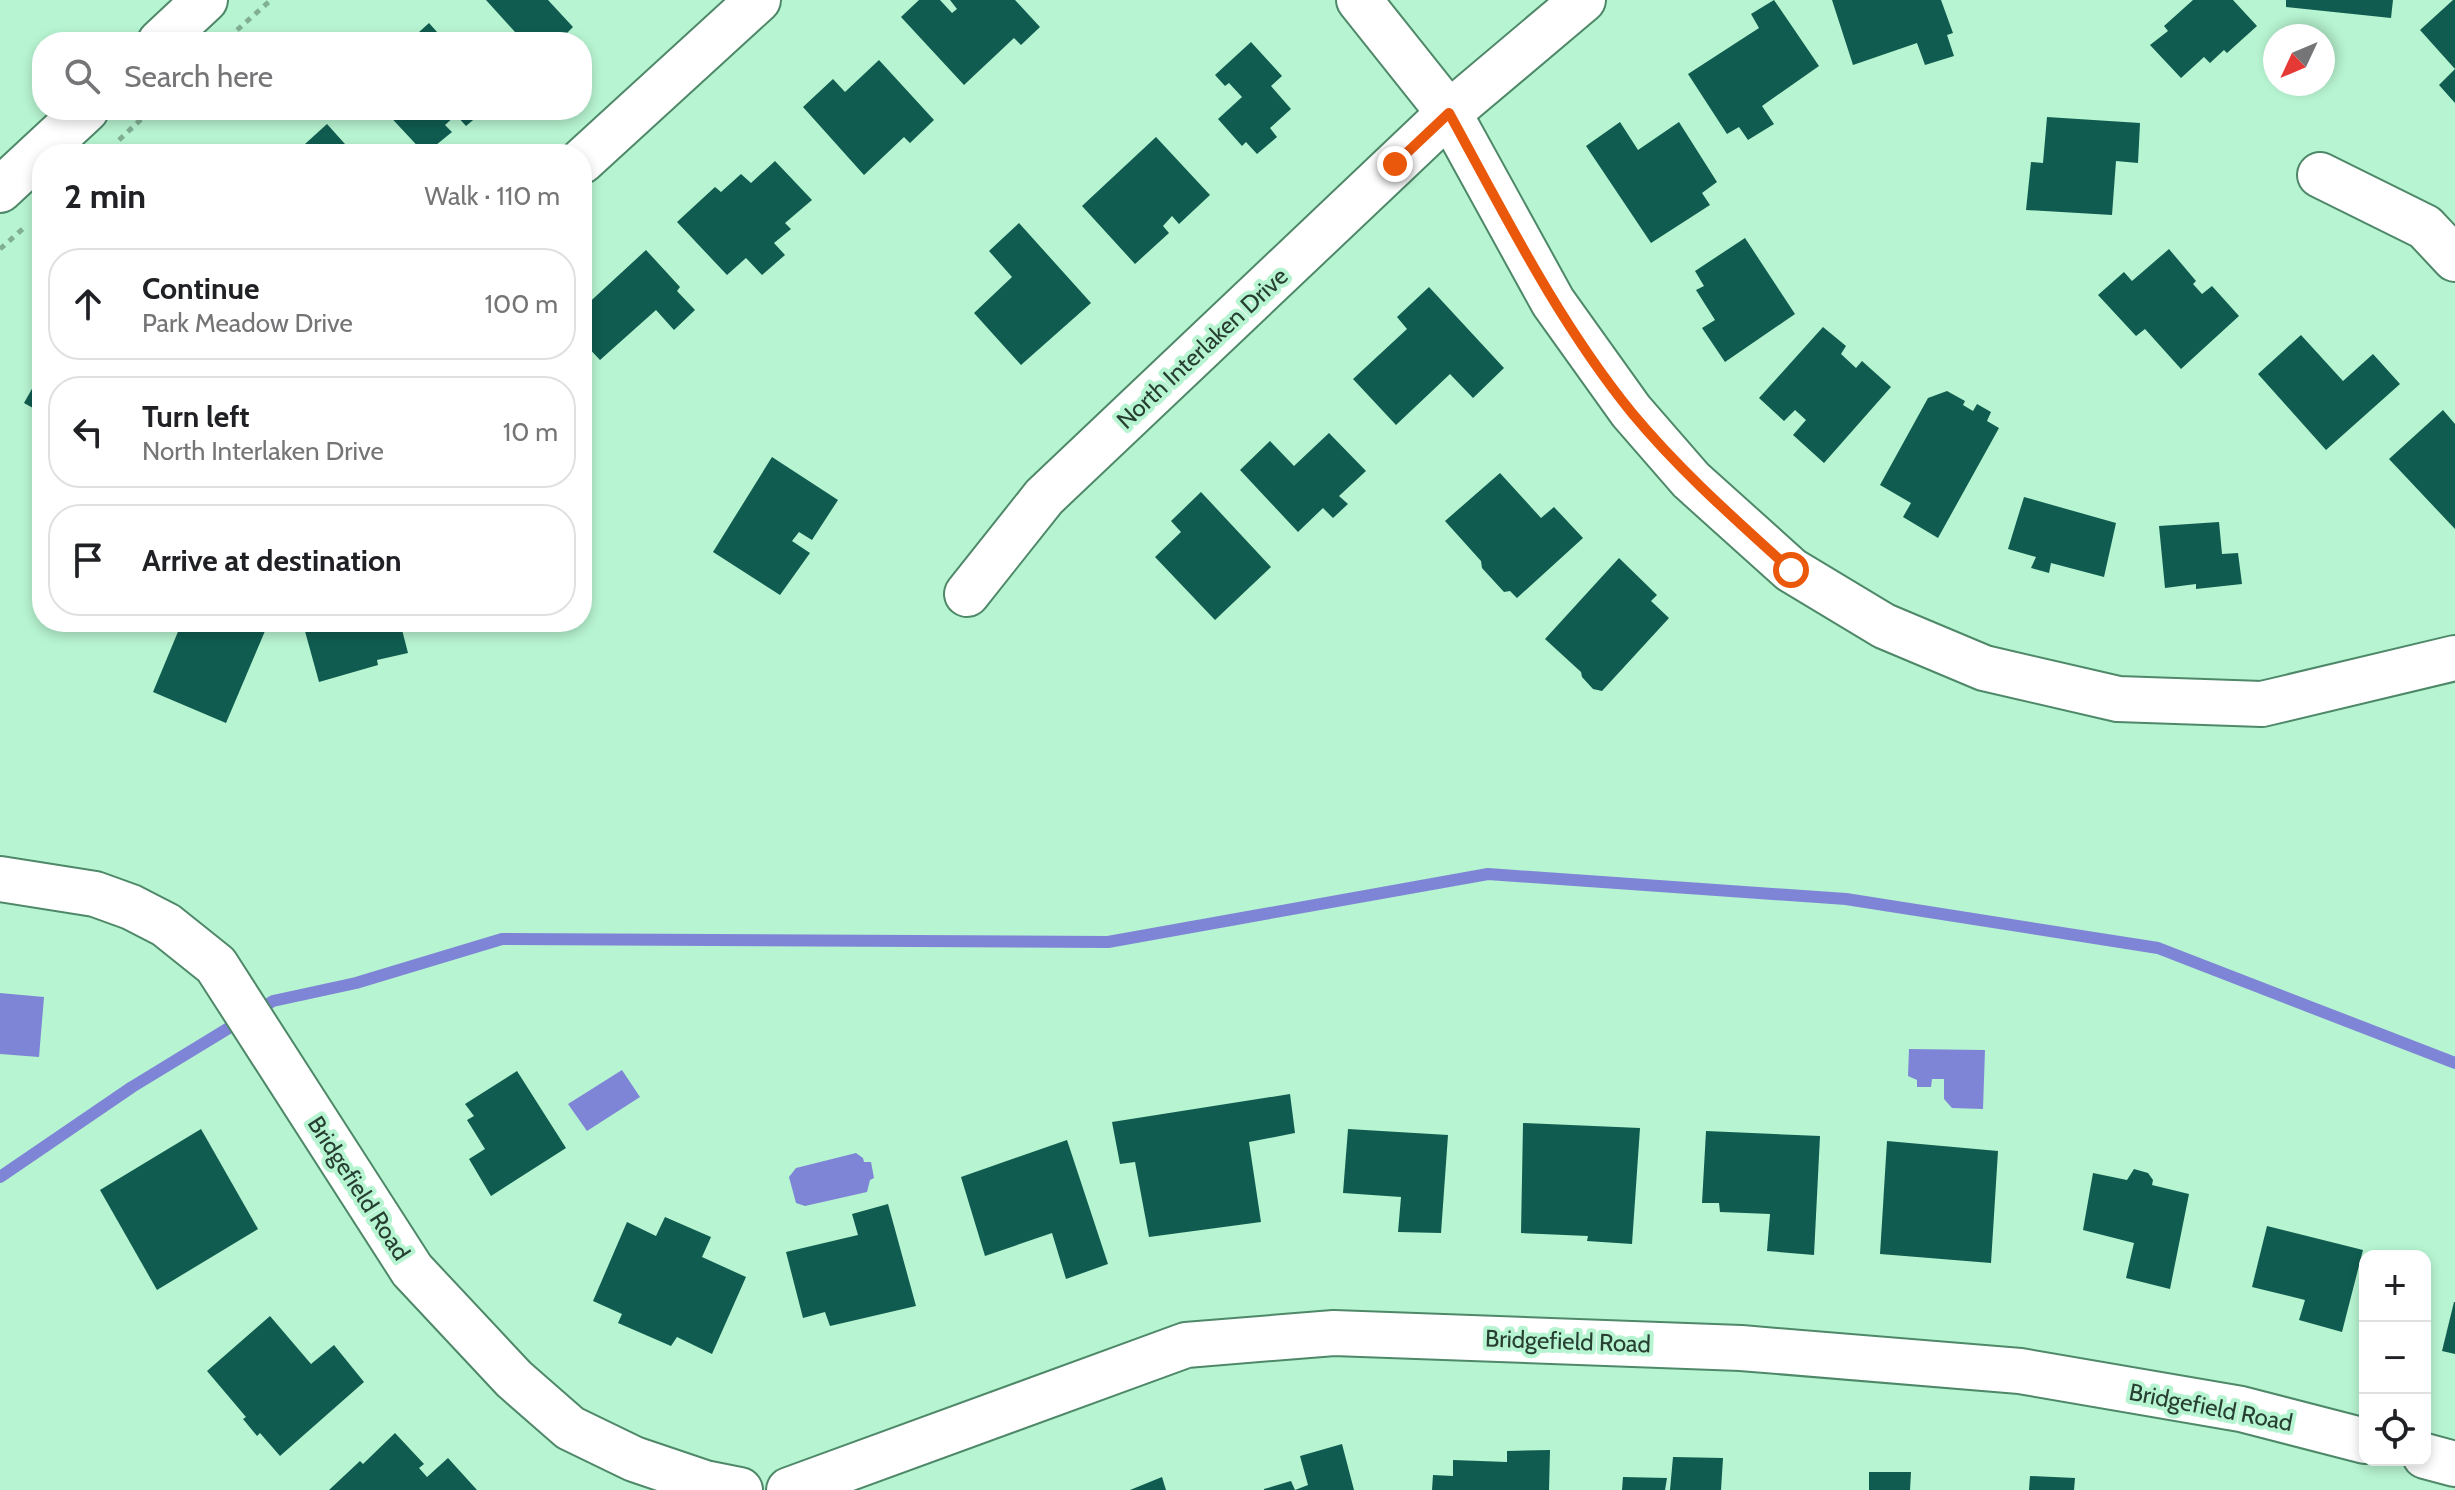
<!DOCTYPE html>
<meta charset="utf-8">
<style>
:root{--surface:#fff;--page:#f6f6f6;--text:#202124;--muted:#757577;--line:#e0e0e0}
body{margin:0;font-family:Cabin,sans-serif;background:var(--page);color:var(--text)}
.controls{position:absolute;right:24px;bottom:24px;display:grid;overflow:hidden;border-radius:16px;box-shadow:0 4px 12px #0003}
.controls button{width:72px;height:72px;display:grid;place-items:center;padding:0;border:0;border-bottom:2px solid var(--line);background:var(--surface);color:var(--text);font:40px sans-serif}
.compass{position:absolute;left:2263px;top:24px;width:72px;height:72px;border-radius:50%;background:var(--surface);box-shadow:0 4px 12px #0003;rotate:226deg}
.stop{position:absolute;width:24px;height:24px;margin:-18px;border:6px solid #ea580c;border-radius:50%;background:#fff}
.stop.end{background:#ea580c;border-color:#fff;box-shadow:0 2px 8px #0008}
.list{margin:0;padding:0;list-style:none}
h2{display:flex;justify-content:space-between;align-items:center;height:104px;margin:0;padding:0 32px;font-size:34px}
h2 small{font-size:26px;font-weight:400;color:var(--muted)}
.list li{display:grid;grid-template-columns:52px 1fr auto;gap:24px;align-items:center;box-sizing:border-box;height:112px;margin:0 16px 16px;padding:0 16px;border:2px solid var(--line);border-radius:32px}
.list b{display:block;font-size:30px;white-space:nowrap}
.list p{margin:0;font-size:26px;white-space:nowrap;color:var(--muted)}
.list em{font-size:26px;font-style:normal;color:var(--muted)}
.icon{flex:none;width:44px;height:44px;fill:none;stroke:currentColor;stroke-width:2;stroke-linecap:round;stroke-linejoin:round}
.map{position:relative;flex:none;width:2455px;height:1490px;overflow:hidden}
.search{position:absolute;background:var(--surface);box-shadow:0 4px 12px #0003;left:32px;top:32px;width:560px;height:88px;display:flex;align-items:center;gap:20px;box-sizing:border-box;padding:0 28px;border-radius:32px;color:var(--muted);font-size:30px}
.panel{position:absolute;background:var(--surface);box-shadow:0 4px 12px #0003;left:32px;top:144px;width:560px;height:488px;border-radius:32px}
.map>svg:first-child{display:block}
.water{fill:#7f85d6}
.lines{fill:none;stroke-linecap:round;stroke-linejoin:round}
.stream{stroke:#7f85d6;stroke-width:12}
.building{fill:#105c50}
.street-casing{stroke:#4e8869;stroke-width:48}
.secondary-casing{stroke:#4e8869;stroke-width:48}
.path{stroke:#80af94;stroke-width:5;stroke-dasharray:6 6;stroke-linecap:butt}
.street{stroke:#fff;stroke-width:44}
.secondary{stroke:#fff;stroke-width:44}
.route{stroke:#ea580c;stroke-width:10}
.labels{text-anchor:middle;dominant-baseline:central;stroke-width:8;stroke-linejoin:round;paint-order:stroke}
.street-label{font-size:24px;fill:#263f31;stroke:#b7f4d1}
</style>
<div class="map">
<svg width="2455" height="1490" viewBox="0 0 2455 1490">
<rect width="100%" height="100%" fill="#b7f4d1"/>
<g class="water">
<polygon points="0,993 44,997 39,1057 0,1054"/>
<polygon points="1909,1049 1985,1050 1983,1109 1952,1108 1944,1099 1944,1079 1932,1079 1931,1087 1917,1087 1917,1080 1908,1076"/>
<polygon points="622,1070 640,1097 587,1131 568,1104"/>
<polygon points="856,1153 863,1158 864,1162 871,1162 874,1178 870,1180 867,1192 805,1206 796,1203 789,1177 796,1168"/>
</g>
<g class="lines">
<polyline class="stream" points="0,1177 132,1087 273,1001 356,983 502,939 1108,942 1488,874 1846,899 2158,948 2455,1063"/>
</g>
<g class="building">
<polygon points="486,0 548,0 573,27 558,42 524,42"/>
<polygon points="919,0 940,0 952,13 957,9 950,0 1015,0 1040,27 1021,45 1014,38 964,85 901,17"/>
<polygon points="1774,0 1819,66 1762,106 1774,124 1748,140 1739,127 1727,134 1688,74 1759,28 1751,14"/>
<polygon points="1832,0 1941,0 1953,33 1947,35 1954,56 1925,65 1917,43 1853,65"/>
<polygon points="2193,0 2233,0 2257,26 2227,53 2224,50 2210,63 2204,57 2181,78 2150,45 2168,31 2164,26"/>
<polygon points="2286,0 2393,0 2391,18 2286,7"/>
<polygon points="2453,0 2455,0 2455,103 2439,85 2455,69 2420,30"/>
<polygon points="429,23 446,42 408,42"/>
<polygon points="1251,42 1282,76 1271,86 1291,109 1270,128 1277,137 1257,154 1246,142 1242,146 1218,119 1242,97 1229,83 1225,86 1215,75"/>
<polygon points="879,60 934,120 910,143 904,137 864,175 803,107 833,79 845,92"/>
<polygon points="384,110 485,110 466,126 456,115 445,125 452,132 425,154"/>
<polygon points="2047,117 2140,123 2138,163 2116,161 2112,215 2026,210 2031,162 2043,163"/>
<polygon points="1620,122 1638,150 1679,122 1717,182 1702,193 1710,205 1651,243 1586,146"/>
<polygon points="327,124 354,154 294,154"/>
<polygon points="1156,137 1210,195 1179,224 1172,216 1163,226 1169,233 1135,264 1082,206"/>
<polygon points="775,161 812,200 785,223 791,229 774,243 785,255 762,275 746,258 727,275 677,222 715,187 721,192 741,174 751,183"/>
<polygon points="1019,223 1091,303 1021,365 974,313 1012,277 989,251"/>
<polygon points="1745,238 1795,314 1725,362 1702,328 1715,320 1696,290 1704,286 1695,271"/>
<polygon points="2169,249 2196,281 2193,284 2202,294 2212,286 2239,316 2181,369 2145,329 2136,336 2098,295 2124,272 2132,281"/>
<polygon points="646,250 680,287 677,291 695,310 674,330 656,310 600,360 582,341 582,309"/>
<polygon points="1429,287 1504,368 1473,398 1450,374 1396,425 1353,379 1407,329 1397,317"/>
<polygon points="1823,327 1846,346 1841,354 1856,368 1862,361 1891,387 1824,463 1793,435 1806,420 1795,410 1784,421 1759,398"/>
<polygon points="2301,335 2343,381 2373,354 2400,384 2326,450 2258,374"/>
<polygon points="42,371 42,413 24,403"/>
<polygon points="1947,391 1965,401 1963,405 1973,411 1977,404 1991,412 1987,421 1999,428 1938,538 1903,517 1911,503 1880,485 1928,398"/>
<polygon points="2443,410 2455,424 2455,529 2389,459"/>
<polygon points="1329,433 1366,471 1339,496 1348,504 1333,518 1323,508 1298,532 1240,470 1270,441 1294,466"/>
<polygon points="772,457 838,500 812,540 799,532 792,541 810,553 780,595 713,552"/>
<polygon points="1500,473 1541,518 1554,507 1583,538 1517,598 1510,591 1504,592 1482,568 1481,561 1445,521"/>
<polygon points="1201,492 1271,567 1215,620 1155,557 1181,532 1171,521"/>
<polygon points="2024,497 2116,523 2104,577 2051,563 2049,573 2031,568 2036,557 2008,549"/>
<polygon points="2219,522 2222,554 2238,553 2242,584 2196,589 2196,584 2165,588 2159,526"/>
<polygon points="1619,558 1657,595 1651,601 1669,618 1602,691 1593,689 1582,677 1581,672 1545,639"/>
<polygon points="182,622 245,622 265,631 226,723 153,692"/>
<polygon points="311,622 400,622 408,653 377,660 378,665 319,682 303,624"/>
<polygon points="517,1071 566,1148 491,1196 469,1159 485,1149 467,1120 474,1116 465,1104"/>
<polygon points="1290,1094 1295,1133 1249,1142 1261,1222 1149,1237 1135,1162 1120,1164 1112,1122"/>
<polygon points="1523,1123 1640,1128 1632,1244 1587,1241 1588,1236 1521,1233"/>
<polygon points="201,1129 258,1229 157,1290 100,1190"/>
<polygon points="1348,1129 1448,1135 1441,1233 1398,1232 1401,1197 1343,1193"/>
<polygon points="1706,1131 1820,1136 1814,1255 1767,1251 1770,1214 1720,1212 1719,1203 1702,1203"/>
<polygon points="1067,1140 1108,1264 1066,1279 1052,1233 985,1256 961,1177"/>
<polygon points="1887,1141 1998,1151 1991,1263 1880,1254"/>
<polygon points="2134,1169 2148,1173 2153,1180 2152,1185 2189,1194 2170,1289 2126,1278 2134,1243 2083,1230 2093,1173 2127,1180"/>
<polygon points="888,1204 916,1306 830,1326 825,1312 803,1318 786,1252 858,1235 852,1214"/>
<polygon points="665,1217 711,1237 702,1257 746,1277 712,1354 677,1337 671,1346 618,1323 622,1314 593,1301 627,1222 656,1236"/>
<polygon points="2267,1226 2363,1250 2342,1332 2299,1320 2305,1300 2252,1287"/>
<polygon points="2454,1302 2455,1302 2455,1354 2442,1351"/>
<polygon points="270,1316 311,1364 334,1345 364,1382 280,1456 260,1433 257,1436 243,1419 246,1417 207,1371"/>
<polygon points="395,1433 424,1464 419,1468 427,1477 448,1458 477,1490 329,1490 360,1461 363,1464"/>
<polygon points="1342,1444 1354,1490 1295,1490 1308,1485 1300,1456"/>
<polygon points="1550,1450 1549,1490 1432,1490 1433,1475 1453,1476 1453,1460 1507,1462 1507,1451"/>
<polygon points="1673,1457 1723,1458 1721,1490 1670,1490"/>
<polygon points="1869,1472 1911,1472 1910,1490 1869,1490"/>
<polygon points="2030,1476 2075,1478 2074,1490 2029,1490"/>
<polygon points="1162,1477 1166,1490 1130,1490"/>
<polygon points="1623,1477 1667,1478 1665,1490 1622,1490"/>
<polygon points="1291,1481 1295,1490 1264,1490 1264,1489"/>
</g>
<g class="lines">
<g class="street-casing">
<g id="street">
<polyline points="1359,0 1449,113 1553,302 1631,411 1691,480 1791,570 1884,626 1984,668 2118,699 2262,704 2455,658"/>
<polyline points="582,161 758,0"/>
<polyline points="2320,175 2425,227 2455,259"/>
<polyline points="967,594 1044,497 1449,113 1583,0"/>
<polyline points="0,879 95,894 131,907 166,925 216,965 412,1270 514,1379 570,1428 634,1459 705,1483 740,1490"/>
<polyline points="2425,1456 2455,1464"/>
<polyline points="789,1490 1186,1345 1334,1333 1741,1348 2020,1371 2241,1409 2365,1441"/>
</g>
</g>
<g class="secondary-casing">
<g id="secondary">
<polyline points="160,42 205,0"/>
<polyline points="0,190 86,110"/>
</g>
</g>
<g class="path">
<polyline points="237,30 271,0"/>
<polyline points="119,140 151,110"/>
<polyline points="0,249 26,226"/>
</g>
<use href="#street" class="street"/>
<use href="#secondary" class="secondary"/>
</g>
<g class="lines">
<path class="route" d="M1395 164 1449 113C1505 215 1558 322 1632 413 1680 471 1736 520 1791 570"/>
</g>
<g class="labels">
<g class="street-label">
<text transform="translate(1202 348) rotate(-43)">North Interlaken Drive</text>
<text transform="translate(359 1188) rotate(57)">Bridgefield Road</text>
<text transform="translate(1568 1341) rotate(2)">Bridgefield Road</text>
<text transform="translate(2211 1407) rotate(11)">Bridgefield Road</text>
</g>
</g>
</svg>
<div class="controls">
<button>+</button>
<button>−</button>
<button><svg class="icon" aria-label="locate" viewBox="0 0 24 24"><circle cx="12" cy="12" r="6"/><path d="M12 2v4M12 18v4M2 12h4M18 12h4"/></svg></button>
</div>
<svg class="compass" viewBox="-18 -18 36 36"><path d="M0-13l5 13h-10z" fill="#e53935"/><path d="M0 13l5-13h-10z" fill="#757577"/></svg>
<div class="stop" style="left:1791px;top:570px"></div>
<div class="stop end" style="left:1395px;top:164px"></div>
<div class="search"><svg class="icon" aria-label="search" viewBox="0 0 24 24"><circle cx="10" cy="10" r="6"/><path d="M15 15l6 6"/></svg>Search here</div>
<section class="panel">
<h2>2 min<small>Walk · 110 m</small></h2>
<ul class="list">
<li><svg class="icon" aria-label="ahead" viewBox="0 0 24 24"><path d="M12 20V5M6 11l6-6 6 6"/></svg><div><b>Continue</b><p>Park Meadow Drive</p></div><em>100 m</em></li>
<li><svg class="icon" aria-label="left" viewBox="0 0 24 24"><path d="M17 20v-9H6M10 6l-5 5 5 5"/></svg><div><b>Turn left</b><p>North Interlaken Drive</p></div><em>10 m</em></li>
<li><svg class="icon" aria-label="arrive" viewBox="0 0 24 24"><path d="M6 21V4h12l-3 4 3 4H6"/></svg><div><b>Arrive at destination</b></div></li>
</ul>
</section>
</div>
